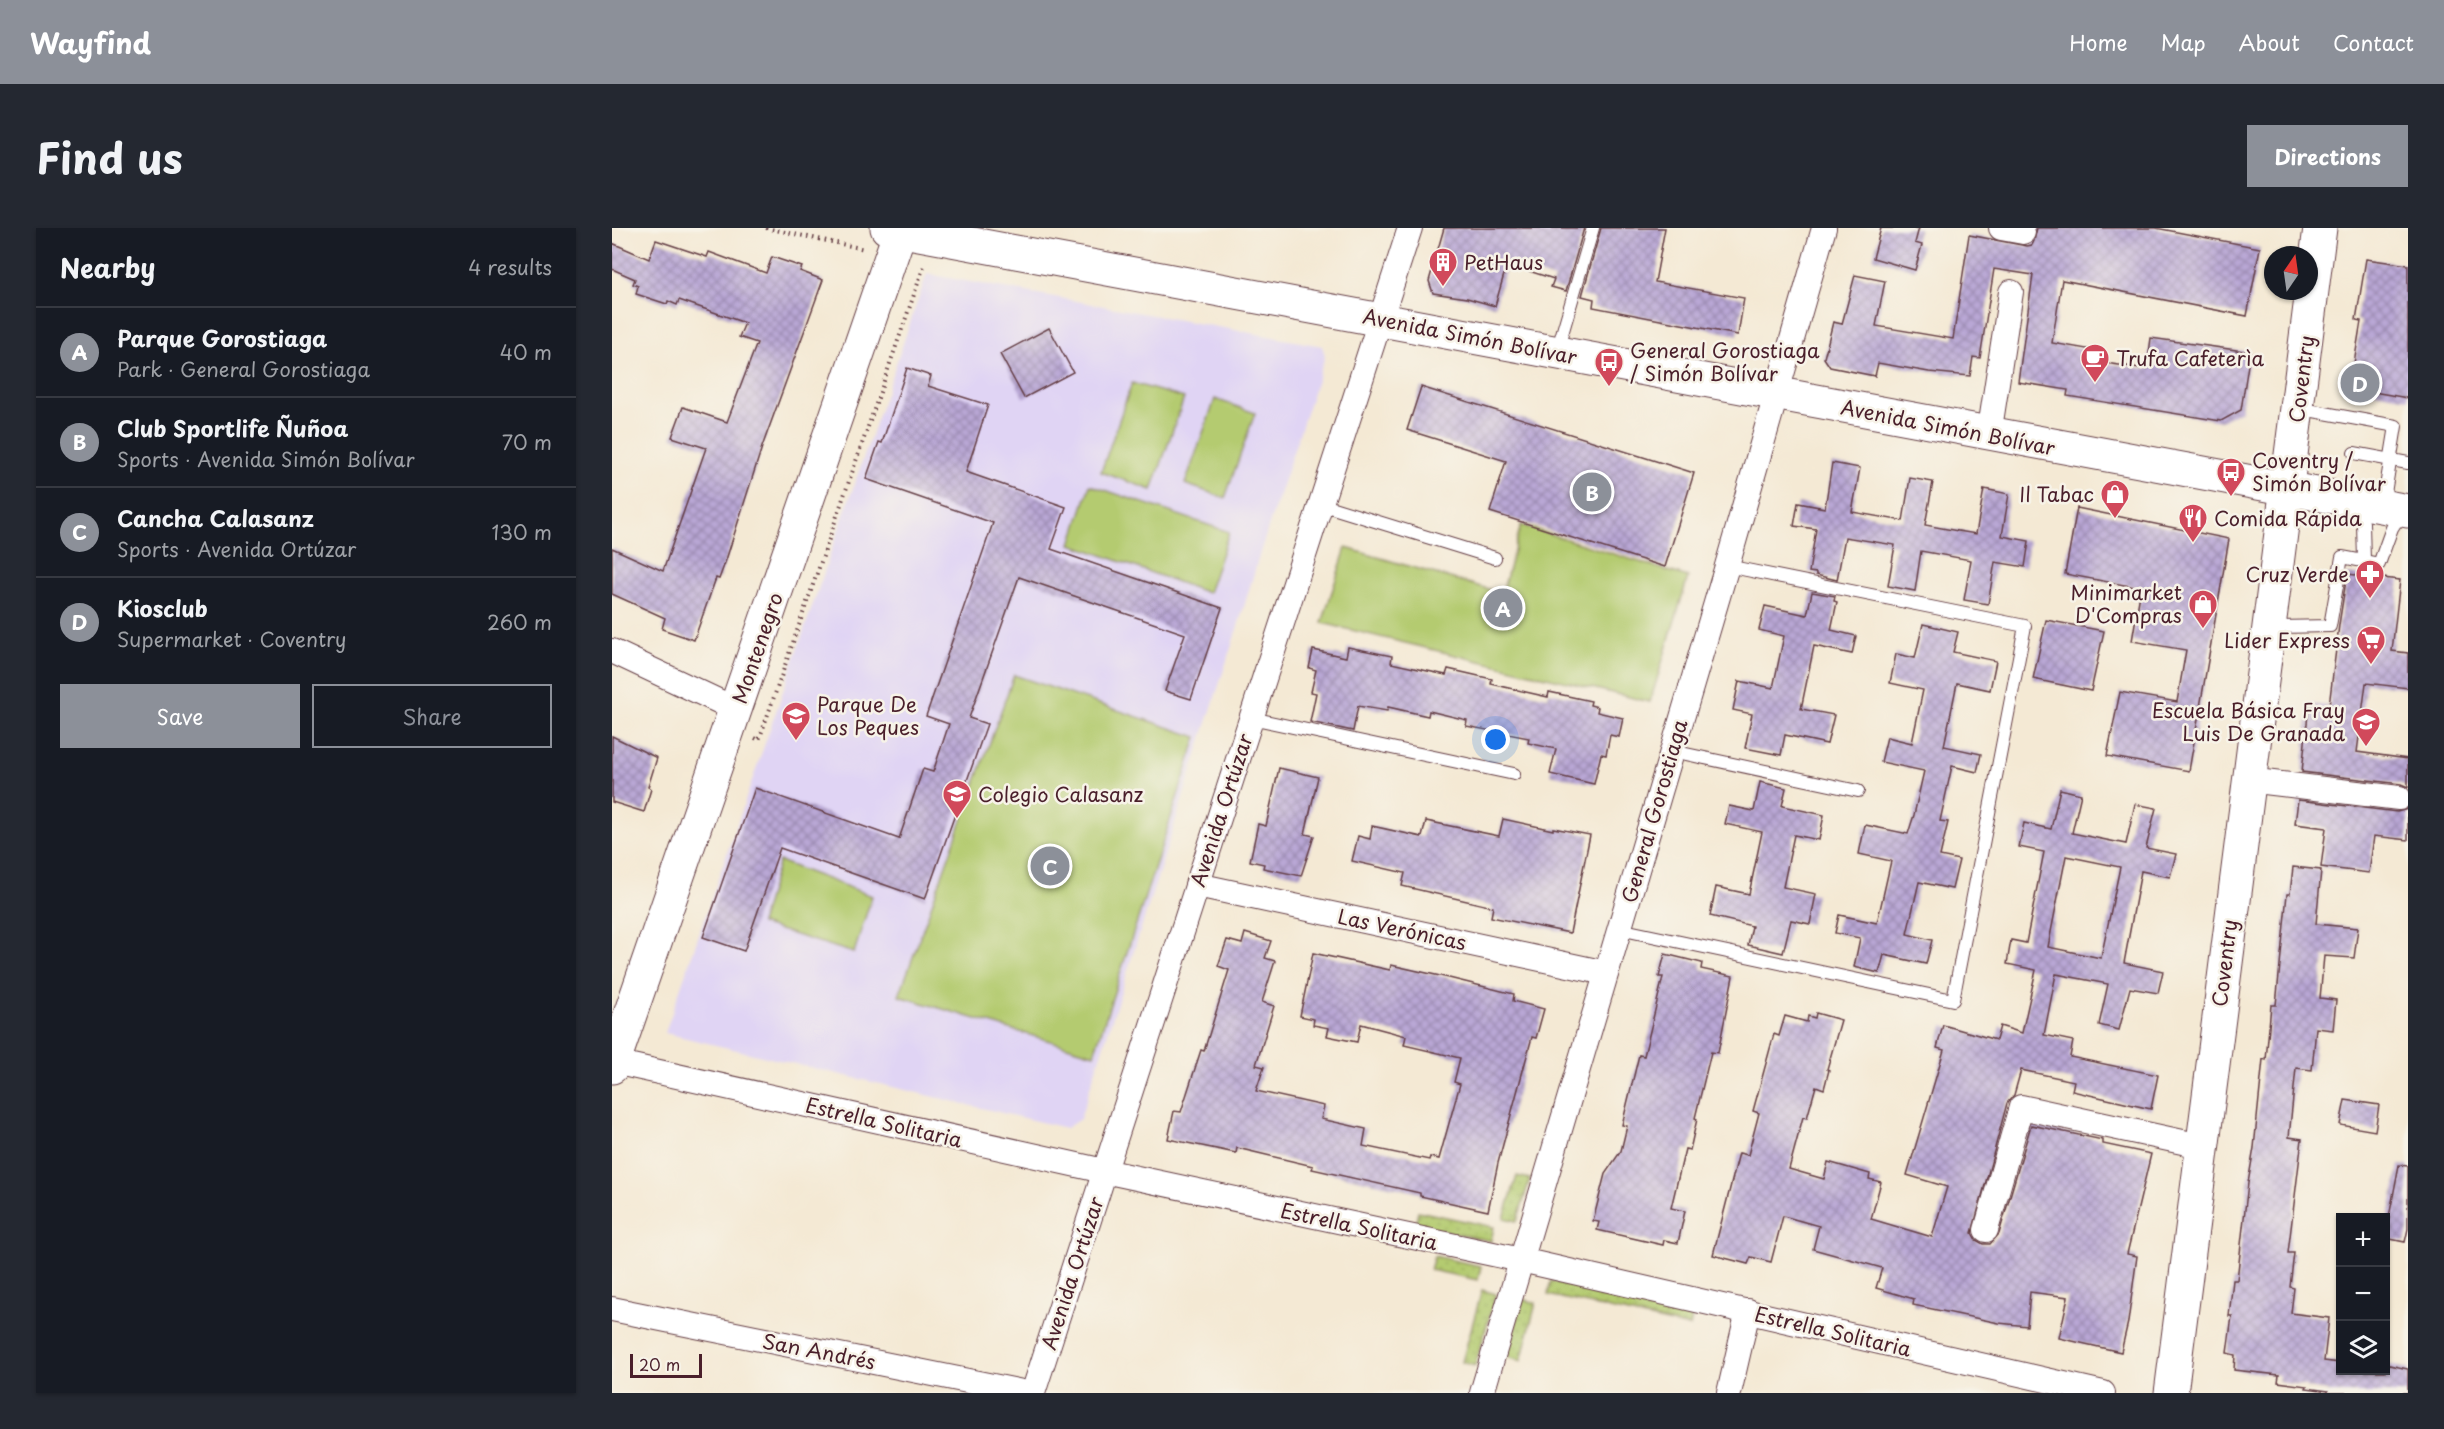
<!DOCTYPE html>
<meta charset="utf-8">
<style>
:root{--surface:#171b24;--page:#242831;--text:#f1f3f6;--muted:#9ea1a6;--line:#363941;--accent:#8c9099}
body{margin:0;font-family:"Playpen Sans",sans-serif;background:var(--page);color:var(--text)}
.controls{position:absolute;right:18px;bottom:18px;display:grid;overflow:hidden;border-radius:0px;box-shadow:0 2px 4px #0004}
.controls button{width:54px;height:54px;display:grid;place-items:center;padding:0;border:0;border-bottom:2px solid var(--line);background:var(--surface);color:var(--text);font:30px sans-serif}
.compass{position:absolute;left:1652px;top:18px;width:54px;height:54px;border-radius:50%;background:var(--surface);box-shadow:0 2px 4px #0004;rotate:13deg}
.scale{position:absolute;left:18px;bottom:15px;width:72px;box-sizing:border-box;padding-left:6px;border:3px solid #4a1f2b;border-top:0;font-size:16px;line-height:21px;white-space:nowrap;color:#4a1f2b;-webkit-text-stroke:4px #f7f3e8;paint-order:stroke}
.you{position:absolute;left:884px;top:512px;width:21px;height:21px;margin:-15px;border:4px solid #fff;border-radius:50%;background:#1a73e8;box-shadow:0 0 0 9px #1a73e833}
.badge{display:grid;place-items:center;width:39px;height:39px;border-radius:50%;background:var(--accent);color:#fff;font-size:20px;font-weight:700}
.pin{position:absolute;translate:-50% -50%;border:3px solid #fff;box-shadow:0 2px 6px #0006}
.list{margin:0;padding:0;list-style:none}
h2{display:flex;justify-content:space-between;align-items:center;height:78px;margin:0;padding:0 24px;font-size:26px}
h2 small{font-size:20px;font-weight:400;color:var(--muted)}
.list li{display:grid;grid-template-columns:39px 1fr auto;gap:18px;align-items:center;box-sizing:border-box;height:90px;padding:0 24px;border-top:2px solid var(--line)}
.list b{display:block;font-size:22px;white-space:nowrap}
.list p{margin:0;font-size:20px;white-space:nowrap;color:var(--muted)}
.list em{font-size:20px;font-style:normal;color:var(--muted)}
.actions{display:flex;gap:12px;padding:18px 24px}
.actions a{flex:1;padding:14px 0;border:2px solid var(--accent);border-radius:0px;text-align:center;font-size:21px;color:var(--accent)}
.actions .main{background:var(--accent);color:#fff}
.icon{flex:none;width:33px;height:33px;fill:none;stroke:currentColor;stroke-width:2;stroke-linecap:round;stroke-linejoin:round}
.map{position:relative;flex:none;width:1796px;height:1165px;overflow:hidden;border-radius:0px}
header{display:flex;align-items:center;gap:36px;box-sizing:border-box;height:84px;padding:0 30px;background:var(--accent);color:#fff}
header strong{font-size:28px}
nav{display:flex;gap:33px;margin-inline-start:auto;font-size:21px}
.intro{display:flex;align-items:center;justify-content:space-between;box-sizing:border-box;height:144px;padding:0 36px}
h1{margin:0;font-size:42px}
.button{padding:15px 27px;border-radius:0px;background:var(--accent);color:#fff;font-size:21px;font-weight:700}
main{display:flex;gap:36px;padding:0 36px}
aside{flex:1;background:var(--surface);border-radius:0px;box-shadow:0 2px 4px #0004}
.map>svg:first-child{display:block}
.built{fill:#e0d4f4}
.grass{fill:url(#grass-dots);stroke:#7f754e;stroke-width:1.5}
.park{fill:#b4cb70;stroke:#7f754e;stroke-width:1.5}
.building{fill:url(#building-cross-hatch);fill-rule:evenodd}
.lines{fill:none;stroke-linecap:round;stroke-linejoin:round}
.lane-casing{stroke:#643d44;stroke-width:14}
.street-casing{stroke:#643d44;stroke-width:26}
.secondary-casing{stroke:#643d44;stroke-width:35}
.path{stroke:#643d44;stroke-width:4;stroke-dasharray:1.5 4.5;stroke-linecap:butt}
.lane{stroke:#fff;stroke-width:12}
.street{stroke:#fff;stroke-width:24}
.secondary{stroke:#fff;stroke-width:33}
.labels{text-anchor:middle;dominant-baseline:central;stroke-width:5;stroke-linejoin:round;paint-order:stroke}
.poi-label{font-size:20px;fill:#4a1f2b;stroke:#f7f3e8;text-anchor:start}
.street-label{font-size:20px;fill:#4a1f2b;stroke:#f7f3e8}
</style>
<header>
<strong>Wayfind</strong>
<nav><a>Home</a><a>Map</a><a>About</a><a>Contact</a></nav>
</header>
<div class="intro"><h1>Find us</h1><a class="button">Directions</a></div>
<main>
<aside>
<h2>Nearby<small>4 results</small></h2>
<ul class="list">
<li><span class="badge">A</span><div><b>Parque Gorostiaga</b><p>Park · General Gorostiaga</p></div><em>40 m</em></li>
<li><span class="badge">B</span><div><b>Club Sportlife Ñuñoa</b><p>Sports · Avenida Simón Bolívar</p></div><em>70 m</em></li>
<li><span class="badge">C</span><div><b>Cancha Calasanz</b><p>Sports · Avenida Ortúzar</p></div><em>130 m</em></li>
<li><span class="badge">D</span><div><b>Kiosclub</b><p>Supermarket · Coventry</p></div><em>260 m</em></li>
</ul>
<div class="actions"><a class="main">Save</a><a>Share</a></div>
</aside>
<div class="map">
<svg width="1796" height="1165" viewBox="0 0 1796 1165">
<defs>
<pattern id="grass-dots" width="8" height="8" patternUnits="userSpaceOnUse" patternTransform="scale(1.5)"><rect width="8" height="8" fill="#b4cb70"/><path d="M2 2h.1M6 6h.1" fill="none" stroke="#9cae61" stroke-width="1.8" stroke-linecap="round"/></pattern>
<pattern id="building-cross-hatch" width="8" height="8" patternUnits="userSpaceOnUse" patternTransform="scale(1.5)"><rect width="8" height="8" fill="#b9a7d5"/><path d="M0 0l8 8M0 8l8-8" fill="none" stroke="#9887ad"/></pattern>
</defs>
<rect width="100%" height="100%" fill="#f7f3e8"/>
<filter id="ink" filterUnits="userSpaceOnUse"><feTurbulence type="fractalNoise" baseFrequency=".0167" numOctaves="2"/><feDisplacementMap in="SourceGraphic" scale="12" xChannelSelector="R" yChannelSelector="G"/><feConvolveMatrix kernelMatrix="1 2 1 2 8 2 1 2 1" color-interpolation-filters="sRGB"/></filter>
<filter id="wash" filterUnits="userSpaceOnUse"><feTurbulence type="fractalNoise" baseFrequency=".008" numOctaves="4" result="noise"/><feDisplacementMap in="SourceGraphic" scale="24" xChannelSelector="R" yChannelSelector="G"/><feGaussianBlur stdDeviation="1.35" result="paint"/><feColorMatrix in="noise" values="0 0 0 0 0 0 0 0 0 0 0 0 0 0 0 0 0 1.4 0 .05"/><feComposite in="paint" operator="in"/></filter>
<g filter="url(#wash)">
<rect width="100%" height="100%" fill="#f4e9d4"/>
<polygon class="built" points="315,46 710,118 713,128 650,318 632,379 468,891 454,900 53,805"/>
<g class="grass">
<polygon points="905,948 918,951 905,993 892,990"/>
<polygon points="806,983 882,999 879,1013 803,997"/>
<polygon points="822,1028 869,1038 866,1052 818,1042"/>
<polygon points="939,1053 1081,1085 1078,1099 936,1067"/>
<polygon points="870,1062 884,1066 863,1138 850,1134"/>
<polygon points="911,1071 924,1075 909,1133 895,1129"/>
</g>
<g class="park">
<polygon points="520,155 572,170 540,262 489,244"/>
<polygon points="603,171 643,185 613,270 573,256"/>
<polygon points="478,257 617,304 596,365 459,316"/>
<polygon points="909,297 1076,349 1038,474 710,395 734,320 890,365"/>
<polygon points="402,447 585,509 482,826 287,768"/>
<polygon points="167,633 260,668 242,725 148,696"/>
</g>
<g id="blocks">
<g class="building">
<polygon points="832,0 972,0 954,63 939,59 942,51 895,36 883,78 855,70 821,65 817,53"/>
<polygon points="989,0 1053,0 1043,54 1132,70 1126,107 981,79 982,71 970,68"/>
<polygon points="1269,0 1307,0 1303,15 1310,17 1303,42 1261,30"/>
<polygon points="1425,0 1544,0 1648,20 1635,88 1450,52 1440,115 1481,122 1479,133 1535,141 1539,110 1638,124 1629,182 1609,193 1455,168 1456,162 1406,154 1421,47 1382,41 1368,130 1361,129 1358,148 1317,144 1266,135 1263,148 1218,139 1212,130 1221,94 1230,96 1243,47 1273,53 1264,98 1341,111 1357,7 1415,18 1420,17 1422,13"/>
<polygon points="44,12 95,29 97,24 154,45 160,29 190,39 188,43 211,52 150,219 114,332 107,351 104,350 82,412 50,401 53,390 0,366 0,320 51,343 94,220 60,209 71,179 115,194 145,115 127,109 133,95 67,72 65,77 56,73 55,76 24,66 26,58 21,56 23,51 0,41 0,15 37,31"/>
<polygon points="1754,31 1796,37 1796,170 1738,160 1749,93 1744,92"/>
<polygon points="437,100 461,144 412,170 388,126"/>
<polygon points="295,140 319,148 316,158 376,177 354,244 454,279 439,321 610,380 579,471 553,463 573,406 407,349 357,490 375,496 313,671 168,620 132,723 91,709 143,560 287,611 311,541 321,544 337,496 314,488 381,295 254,251 267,214 270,215"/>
<polygon points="809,159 1082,245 1053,339 878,284 894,233 795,202"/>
<polygon points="1220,235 1248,240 1240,284 1291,293 1298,250 1321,254 1313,297 1346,303 1364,306 1372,261 1397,266 1390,308 1417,313 1413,339 1383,334 1376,376 1352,372 1359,332 1309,323 1303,363 1276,358 1283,317 1233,309 1225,352 1204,347 1204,345 1197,344 1204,301 1182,298 1186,275 1213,280"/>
<polygon points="1465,280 1617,311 1577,543 1495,528 1508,464 1565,474 1574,422 1520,413 1529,360 1453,346"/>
<polygon points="1735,346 1788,352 1780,423 1796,425 1796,460 1754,455 1745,524 1796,531 1796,559 1789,556 1690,544 1697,476 1717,478 1727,397"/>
<polygon points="1200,364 1223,368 1222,373 1225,374 1219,402 1244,408 1240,426 1202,418 1189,481 1222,487 1215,516 1173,507 1169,527 1133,520 1140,486 1121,482 1127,453 1161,460 1172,408 1147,402 1153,378 1195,387"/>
<polygon points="1434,392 1492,403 1479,463 1421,451"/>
<polygon points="1311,396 1346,404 1341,424 1384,433 1378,462 1345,455 1332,518 1369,526 1365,544 1340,538 1328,593 1336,594 1328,628 1347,632 1340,661 1307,654 1295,706 1320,712 1314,736 1272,727 1267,745 1242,739 1248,710 1223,705 1227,687 1265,695 1279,633 1247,626 1253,597 1296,606 1302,587 1312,543 1269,534 1275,509 1300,515 1311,462 1278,455 1284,426 1303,430"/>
<polygon points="736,419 780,428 779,435 834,447 836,441 880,451 879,456 936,469 937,464 979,473 978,477 986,479 985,484 1011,490 1007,509 998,507 994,527 989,526 982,556 938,546 944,521 916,515 917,510 854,498 855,492 817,483 816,488 776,479 775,483 746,478 741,503 698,494 704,465 699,464 704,442 697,440 701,422 734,429"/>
<polygon points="0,508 45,530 36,559 39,561 32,584 0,574"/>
<polygon points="667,540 706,549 693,606 702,608 689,648 651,640 652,636 638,633 646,596 654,598"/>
<polygon points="1148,554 1174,560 1170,578 1212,587 1207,612 1182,607 1171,659 1204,666 1198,696 1179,692 1171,725 1136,717 1140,698 1098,688 1104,659 1137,666 1150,604 1113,596 1117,578 1142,583"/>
<path d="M1448 561 1469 566 1460 605 1514 616 1523 576 1544 580 1534 620 1564 626 1558 649 1529 643 1512 735 1551 743 1546 765 1518 760 1507 802 1487 797 1496 756 1444 746 1432 807 1461 813 1458 829 1546 847 1539 881 1460 863 1462 853 1409 842 1402 867 1395 875 1360 1005 1364 1012 1371 1016H1378L1387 1006 1419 897 1491 912V916L1539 926 1515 1026 1525 1028 1516 1094 1509 1124 1447 1110 1456 1069 1418 1064 1415 1098 1387 1095 1301 1077 1302 1071 1264 1060 1270 1040 1201 1021 1207 998 1171 988 1159 1034 1139 1029 1136 1036 1101 1027 1127 925 1136 927 1147 885 1141 883 1162 806 1167 808 1173 788 1195 794 1196 788 1203 790 1204 785 1229 792 1215 841 1217 842 1212 861 1204 858 1195 890 1191 889 1177 941 1212 951 1216 934 1258 946 1257 951 1269 954 1259 991 1320 1009 1335 959 1295 947 1332 822 1325 820 1331 797 1384 812 1388 798 1410 805 1424 742 1395 736 1399 712 1414 715 1432 624 1407 619 1412 595 1439 601ZM1454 628 1508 639 1489 730 1436 719Z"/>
<polygon points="1686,572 1785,584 1796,581 1796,612 1762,608 1757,645 1709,639 1714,600 1683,596"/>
<polygon points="891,591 941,602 941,600 978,607 958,705 879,689 881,679 790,658 793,645 740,633 746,608 758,611 760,598 810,609 814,593 887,608"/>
<polygon points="1681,639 1709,642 1704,696 1746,700 1742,730 1712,728 1708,770 1724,772 1721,802 1704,800 1700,842 1684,840 1677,909 1690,911 1676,1025 1682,1025 1678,1059 1682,1060 1679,1085 1717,1090 1712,1133 1728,1135 1728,1143 1773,1143 1773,1136 1796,1141 1796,1165 1716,1165 1716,1163 1694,1160 1695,1158 1666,1154 1667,1147 1622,1142 1623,1127 1615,1125 1620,1088 1617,1088 1621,1052 1625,1052 1636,955 1642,920 1651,831 1654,832 1659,777 1664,777 1675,666 1678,666"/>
<polygon points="633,705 659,713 653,730 663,733 650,774 662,778 644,837 652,839 644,863 712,878 709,891 754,901 751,918 817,932 818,929 827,931 848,856 842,854 848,830 792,817 794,808 749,796 745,814 715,808 717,800 701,797 702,791 688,788 701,725 778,742 779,737 837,750 902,766 901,773 932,781 924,810 920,809 886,935 876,983 808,968 808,965 700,941 701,938 625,920 624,925 556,911 562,883 569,884 589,822 592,823 617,742 606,738 615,712 630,716"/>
<polygon points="1053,726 1090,735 1089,741 1121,748 1106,825 1099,824 1083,890 1085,891 1078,922 1073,921 1059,980 1073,983 1066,1015 1052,1012 1051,1017 985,1002 987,994 981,993 993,946 1009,923 1015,898 1010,897 1027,827 1032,828 1051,749 1047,749"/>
<polygon points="1733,872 1767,877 1763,903 1728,897"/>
<polygon points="1787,937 1796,938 1796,1001 1793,1014 1773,1010"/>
</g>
</g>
</g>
<g filter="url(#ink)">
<use href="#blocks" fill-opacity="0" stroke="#643d44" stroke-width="1.5"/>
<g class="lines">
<g class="lane-casing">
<g id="lane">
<polyline points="945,123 981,0"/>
<polyline points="1685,180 1784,198 1771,277"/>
<polyline points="1742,225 1796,235"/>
<polyline points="1747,275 1751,295 1752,333"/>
<polyline points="708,276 883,330"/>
<polyline points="1660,399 1718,398 1730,329 1767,336 1780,300 1790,284"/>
<polyline points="639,490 902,546"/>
<polyline points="1060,523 1246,563"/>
<polyline points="1007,701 1341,772 1413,398 1115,338"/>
</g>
</g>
<g class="street-casing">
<g id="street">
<polyline points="1389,0 1411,4"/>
<polyline points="1377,207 1399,64"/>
<polyline points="0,423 123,481"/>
<polyline points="1636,552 1787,570"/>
<polyline points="585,657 994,745"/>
<polyline points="2,834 492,943 909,1032 1491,1165"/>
<polyline points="1374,1002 1409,879 1589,918"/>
<polyline points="0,1081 415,1165"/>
<polyline points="421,1165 798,0"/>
<polyline points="870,1165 1115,338 1212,0"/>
<polyline points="1117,1165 1136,1083"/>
</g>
</g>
<g class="secondary-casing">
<g id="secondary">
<polyline points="275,0 1796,283"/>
<polyline points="0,839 289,0"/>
<polyline points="1559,1165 1708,0"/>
</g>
</g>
<g class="path">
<polyline points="154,0 253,21"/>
<polyline points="143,510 147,512 313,35"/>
</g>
<use href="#lane" class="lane"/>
<use href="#street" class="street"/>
<use href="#secondary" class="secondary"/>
</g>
</g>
<defs>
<g id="building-pin" transform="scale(1.5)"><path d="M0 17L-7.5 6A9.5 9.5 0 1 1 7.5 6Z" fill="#d1495b" stroke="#f7f3e8"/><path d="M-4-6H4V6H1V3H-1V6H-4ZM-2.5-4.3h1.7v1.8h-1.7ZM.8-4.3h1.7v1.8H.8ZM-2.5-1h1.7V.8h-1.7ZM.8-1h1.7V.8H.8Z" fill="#fff"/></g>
<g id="cafe-pin" transform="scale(1.5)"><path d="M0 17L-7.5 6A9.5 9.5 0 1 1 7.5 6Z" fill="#d1495b" stroke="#f7f3e8"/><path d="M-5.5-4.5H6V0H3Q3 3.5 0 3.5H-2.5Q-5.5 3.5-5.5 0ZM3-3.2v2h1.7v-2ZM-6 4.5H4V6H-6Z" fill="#fff"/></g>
<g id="bus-pin" transform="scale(1.5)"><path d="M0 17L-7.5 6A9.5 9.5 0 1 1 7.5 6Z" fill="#d1495b" stroke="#f7f3e8"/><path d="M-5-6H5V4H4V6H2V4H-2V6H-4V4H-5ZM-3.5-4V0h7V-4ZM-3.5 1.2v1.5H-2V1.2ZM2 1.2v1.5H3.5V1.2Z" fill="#fff"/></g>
<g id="shop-pin" transform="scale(1.5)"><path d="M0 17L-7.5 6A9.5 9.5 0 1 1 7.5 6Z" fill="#d1495b" stroke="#f7f3e8"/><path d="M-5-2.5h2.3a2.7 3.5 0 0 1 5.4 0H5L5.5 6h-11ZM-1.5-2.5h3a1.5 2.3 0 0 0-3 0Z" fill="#fff"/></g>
<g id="restaurant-pin" transform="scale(1.5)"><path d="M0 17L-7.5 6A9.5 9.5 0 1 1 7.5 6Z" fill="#d1495b" stroke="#f7f3e8"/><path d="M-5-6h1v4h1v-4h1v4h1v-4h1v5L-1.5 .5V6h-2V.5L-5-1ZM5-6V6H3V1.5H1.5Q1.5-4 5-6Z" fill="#fff"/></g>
<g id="pharmacy-pin" transform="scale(1.5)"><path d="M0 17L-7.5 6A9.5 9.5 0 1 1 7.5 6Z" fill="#d1495b" stroke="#f7f3e8"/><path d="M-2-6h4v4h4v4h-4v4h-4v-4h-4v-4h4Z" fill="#fff"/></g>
<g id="supermarket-pin" transform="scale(1.5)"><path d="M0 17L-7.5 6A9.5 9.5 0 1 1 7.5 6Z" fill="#d1495b" stroke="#f7f3e8"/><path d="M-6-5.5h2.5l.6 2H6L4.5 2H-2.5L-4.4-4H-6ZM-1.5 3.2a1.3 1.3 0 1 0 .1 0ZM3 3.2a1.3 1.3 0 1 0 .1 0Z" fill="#fff"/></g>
<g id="school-pin" transform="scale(1.5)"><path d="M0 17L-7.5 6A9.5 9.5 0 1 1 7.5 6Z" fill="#d1495b" stroke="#f7f3e8"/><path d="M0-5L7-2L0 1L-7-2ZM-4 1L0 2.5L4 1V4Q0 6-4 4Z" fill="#fff"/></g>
</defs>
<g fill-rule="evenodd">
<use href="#building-pin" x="831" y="34"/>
<use href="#cafe-pin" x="1483" y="130"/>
<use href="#bus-pin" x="997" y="134"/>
<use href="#bus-pin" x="1619" y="244"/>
<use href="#shop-pin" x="1503" y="266"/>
<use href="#restaurant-pin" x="1581" y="290"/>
<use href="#pharmacy-pin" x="1758" y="346"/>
<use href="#shop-pin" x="1591" y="376"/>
<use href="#supermarket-pin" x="1759" y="412"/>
<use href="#school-pin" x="184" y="488"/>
<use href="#school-pin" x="1754" y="494"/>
<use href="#school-pin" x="345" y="566"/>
</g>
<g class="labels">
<g class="poi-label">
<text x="852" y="34">PetHaus</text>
<text x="1018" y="122">General Gorostiaga<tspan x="1018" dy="23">/ Simón Bolívar</tspan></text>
<text x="1504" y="130">Trufa Cafeterìa</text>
<text x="1640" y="232">Coventry /<tspan x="1640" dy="23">Simón Bolívar</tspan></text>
<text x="1482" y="266" text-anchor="end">Il Tabac</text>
<text x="1602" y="290">Comida Rápida</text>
<text x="1737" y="346" text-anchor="end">Cruz Verde</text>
<text x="1570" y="364" text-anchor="end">Minimarket<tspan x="1570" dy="23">D'Compras</tspan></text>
<text x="1738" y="412" text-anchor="end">Lider Express</text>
<text x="205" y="476">Parque De<tspan x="205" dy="23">Los Peques</tspan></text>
<text x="1733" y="482" text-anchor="end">Escuela Básica Fray<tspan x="1733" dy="23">Luis De Granada</tspan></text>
<text x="366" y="566">Colegio Calasanz</text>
</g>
<g class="street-label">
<text transform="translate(858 108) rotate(11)">Avenida Simón Bolívar</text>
<text transform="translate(1689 151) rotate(-83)">Coventry</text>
<text transform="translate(1336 199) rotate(11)">Avenida Simón Bolívar</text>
<text transform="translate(145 420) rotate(-71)">Montenegro</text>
<text transform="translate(609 582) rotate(-72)">Avenida Ortúzar</text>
<text transform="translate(1042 583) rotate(-74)">General Gorostiaga</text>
<text transform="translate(790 701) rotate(12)">Las Verónicas</text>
<text transform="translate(1612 735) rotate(-83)">Coventry</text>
<text transform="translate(272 894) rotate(13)">Estrella Solitaria</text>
<text transform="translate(747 998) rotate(12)">Estrella Solitaria</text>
<text transform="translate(460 1045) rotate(-72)">Avenida Ortúzar</text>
<text transform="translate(1221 1103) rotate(13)">Estrella Solitaria</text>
<text transform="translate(207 1123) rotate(11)">San Andrés</text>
</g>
</g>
</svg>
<div class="controls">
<button>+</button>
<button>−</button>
<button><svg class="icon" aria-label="layers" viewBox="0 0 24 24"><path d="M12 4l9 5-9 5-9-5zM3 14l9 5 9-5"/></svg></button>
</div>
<svg class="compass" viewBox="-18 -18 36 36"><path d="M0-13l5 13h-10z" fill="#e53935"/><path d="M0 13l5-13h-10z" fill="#9ea1a6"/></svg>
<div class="scale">20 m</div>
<div class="you"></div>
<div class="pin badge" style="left:891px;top:380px">A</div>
<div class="pin badge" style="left:980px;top:264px">B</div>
<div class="pin badge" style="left:438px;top:638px">C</div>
<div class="pin badge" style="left:1748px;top:155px">D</div>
</div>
</main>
